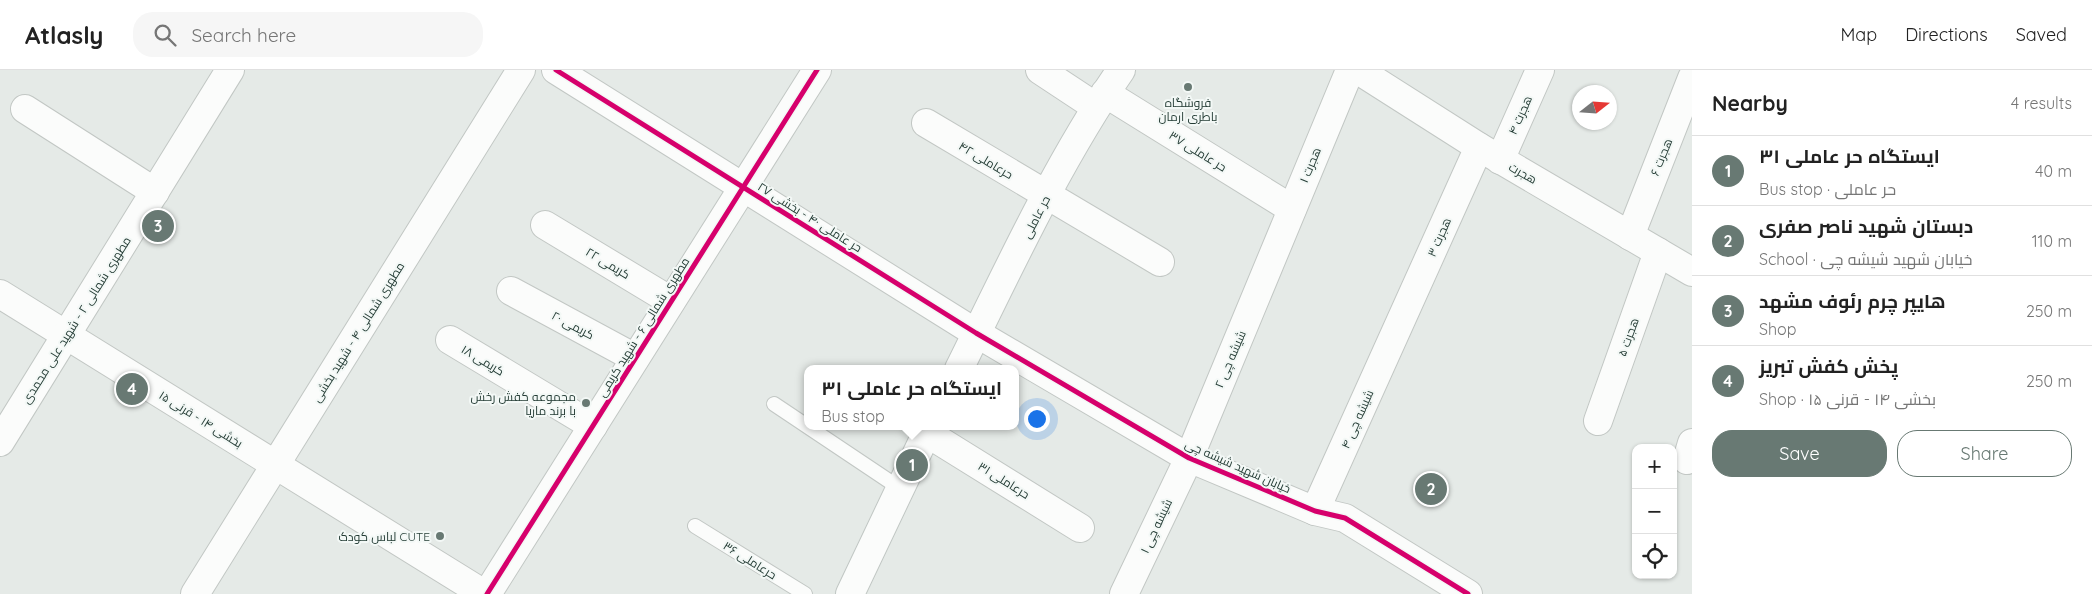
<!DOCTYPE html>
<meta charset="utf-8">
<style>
:root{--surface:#fff;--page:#f6f6f6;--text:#222;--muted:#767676;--line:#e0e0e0;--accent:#687973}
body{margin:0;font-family:Quicksand,Cairo,sans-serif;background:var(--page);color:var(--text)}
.controls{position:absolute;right:15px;bottom:15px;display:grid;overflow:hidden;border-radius:10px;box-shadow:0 1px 4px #0004}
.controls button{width:45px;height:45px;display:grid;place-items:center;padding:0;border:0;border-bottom:1px solid var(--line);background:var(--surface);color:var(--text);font:25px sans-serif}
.compass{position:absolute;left:1572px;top:15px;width:45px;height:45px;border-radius:50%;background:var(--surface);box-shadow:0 1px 4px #0004;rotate:73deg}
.you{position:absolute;left:1036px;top:348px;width:18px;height:18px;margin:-12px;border:4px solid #fff;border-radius:50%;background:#1a73e8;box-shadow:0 0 0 8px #1a73e833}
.badge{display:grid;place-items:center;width:32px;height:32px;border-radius:50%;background:var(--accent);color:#fff;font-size:16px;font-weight:700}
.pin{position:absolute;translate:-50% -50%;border:2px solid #fff;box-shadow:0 1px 5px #0006}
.popup{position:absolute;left:804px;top:295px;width:215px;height:65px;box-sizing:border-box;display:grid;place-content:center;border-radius:10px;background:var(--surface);filter:drop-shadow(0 1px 4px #0005);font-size:16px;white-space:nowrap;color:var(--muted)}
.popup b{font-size:19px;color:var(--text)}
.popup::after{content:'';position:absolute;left:50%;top:100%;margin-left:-10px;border:10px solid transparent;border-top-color:var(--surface)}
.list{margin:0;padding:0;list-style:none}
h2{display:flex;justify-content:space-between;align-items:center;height:65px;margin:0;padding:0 20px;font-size:21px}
h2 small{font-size:16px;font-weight:400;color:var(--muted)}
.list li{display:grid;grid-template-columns:32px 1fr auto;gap:15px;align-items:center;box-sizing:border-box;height:70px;padding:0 20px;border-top:1px solid var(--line)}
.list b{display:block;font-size:19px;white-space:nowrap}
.list p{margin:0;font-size:16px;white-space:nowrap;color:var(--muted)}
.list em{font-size:16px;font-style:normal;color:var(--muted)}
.actions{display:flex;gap:10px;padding:15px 20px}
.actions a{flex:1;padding:11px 0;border:1px solid var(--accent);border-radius:20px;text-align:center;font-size:18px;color:var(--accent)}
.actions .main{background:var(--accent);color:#fff}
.icon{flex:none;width:28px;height:28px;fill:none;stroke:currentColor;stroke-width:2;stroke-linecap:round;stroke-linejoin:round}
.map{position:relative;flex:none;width:1692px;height:524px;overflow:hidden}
header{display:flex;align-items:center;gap:30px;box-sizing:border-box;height:70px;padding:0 25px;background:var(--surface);border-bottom:1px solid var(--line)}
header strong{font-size:24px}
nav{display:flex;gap:28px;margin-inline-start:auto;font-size:18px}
.search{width:350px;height:45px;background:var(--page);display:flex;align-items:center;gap:12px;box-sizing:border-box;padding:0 18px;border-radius:20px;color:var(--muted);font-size:19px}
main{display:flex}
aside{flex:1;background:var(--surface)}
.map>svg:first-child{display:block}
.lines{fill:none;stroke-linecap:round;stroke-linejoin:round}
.service-casing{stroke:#c2c7c4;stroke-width:16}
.minor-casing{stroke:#c2c7c4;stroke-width:30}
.tertiary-casing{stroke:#c2c7c4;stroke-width:30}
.secondary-casing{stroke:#c1c7c4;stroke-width:30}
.service{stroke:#fbfcfb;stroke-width:14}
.minor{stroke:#fbfcfb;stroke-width:28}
.tertiary{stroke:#fbfcfb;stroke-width:28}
.secondary{stroke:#fbfcfb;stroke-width:28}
.cycleway-casing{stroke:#f3f8f6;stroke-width:8}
.cycleway{stroke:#d6006c;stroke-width:5}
.poi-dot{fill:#687973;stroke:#f3f8f6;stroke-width:2}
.labels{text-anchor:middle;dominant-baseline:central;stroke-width:4;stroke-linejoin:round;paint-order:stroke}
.poi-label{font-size:12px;fill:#243c35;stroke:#f3f8f6;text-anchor:end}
.street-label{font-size:12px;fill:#243c35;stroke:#f3f8f6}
</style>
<header>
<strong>Atlasly</strong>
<div class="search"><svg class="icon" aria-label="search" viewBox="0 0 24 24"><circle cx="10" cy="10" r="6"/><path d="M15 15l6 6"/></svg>Search here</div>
<nav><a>Map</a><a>Directions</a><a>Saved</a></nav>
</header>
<main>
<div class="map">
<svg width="1692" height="524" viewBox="0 0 1692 524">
<rect width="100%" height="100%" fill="#e5eae7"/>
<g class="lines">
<g class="service-casing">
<g id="service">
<polyline points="774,334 901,419"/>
<polyline points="695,456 805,524"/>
</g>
</g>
<g class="minor-casing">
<g id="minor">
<polyline points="556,0 976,263"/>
<polyline points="1040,0 1096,37"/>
<polyline points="1358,0 1479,77 1692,202"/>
<polyline points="1105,23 1292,139"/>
<polyline points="25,39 155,122"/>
<polyline points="926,53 1160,192"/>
<polyline points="1500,90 1540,0"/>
<polyline points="545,155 671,231"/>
<polyline points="1630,166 1692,8"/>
<polyline points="511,221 635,288"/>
<polyline points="0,224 484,524"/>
<polyline points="450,270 593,356"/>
<polyline points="1598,351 1658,182"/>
<polyline points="927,363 1080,458"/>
<polyline points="0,372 230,0"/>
<polyline points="1687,390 1692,373"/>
<polyline points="1315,441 1479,77"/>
<polyline points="195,524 521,0"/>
<polyline points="487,524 817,0"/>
<polyline points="1124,524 1189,388 1350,0"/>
</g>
</g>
<g class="tertiary-casing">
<polyline id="tertiary" points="976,263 1189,388 1315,441 1345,448 1468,524"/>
</g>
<g class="secondary-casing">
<g id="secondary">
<path d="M959 299C1009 198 1057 93 1121 0"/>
<polyline points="850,524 930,356"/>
</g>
</g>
<use href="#service" class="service"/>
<use href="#minor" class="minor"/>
<use href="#tertiary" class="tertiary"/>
<use href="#secondary" class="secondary"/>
<g class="cycleway-casing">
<g id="cycleway">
<polyline points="556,0 976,263 1189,388 1315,441 1345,448 1468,524"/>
<polyline points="487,524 817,0"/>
</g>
</g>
<use href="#cycleway" class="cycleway"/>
</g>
<g class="poi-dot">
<circle cx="1188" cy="17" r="5"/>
<circle cx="586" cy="333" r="5"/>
<circle cx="440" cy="466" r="5"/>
</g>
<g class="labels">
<g class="poi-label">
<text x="1188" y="32" text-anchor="middle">فروشگاه<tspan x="1188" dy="14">باطری ارمان</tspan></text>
<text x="576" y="326">مجموعه کفش رخش<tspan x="576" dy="14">با برند ماریا</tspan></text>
<text x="430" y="466">لباس کودک CUTE</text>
</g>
<g class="street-label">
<text transform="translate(1520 45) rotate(-66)">هجرت ۴</text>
<text transform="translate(1198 81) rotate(32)">حر عاملی ۳۷</text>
<text transform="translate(1661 87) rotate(-68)">هجرت ۶</text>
<text transform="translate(986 90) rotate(31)">حرعاملی ۴۲</text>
<text transform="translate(1310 95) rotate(-67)">هجرت ۱</text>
<text transform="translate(1523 103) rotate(30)">هجرت</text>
<text transform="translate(810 147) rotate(32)">حر عاملی ۴۰ - بخشی ۲۷</text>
<text transform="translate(1036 147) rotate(-63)">حر عاملی</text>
<text transform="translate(1439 167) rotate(-66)">هجرت ۳</text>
<text transform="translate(608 193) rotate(31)">کریمی ۲۲</text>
<text transform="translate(76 250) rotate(-58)">مطهری شمالی ۲ - شهید علی محمدی</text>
<text transform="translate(573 255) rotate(28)">کریمی ۲۰</text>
<text transform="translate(643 257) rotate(-58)">مطهری شمالی ۶ - شهید کریمی</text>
<text transform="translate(358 262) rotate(-58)">مطهری شمالی ۴ - شهید بخشی</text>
<text transform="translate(1628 267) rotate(-70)">هجرت ۵</text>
<text transform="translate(1230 289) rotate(-67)">شیشه چی ۲</text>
<text transform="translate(483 290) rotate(31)">کریمی ۱۸</text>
<text transform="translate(201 349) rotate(32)">بخشی ۱۴ - قرنی ۱۵</text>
<text transform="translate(1357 349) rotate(-66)">شیشه چی ۴</text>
<text transform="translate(1238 396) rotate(24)">خیابان شهید شیشه چی</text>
<text transform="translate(1004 410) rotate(32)">حرعاملی ۳۱</text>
<text transform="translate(1156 456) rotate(-65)">شیشه چی ۱</text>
<text transform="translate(750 490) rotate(32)">حرعاملی ۳۶</text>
</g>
</g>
</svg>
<div class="controls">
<button>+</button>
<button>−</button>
<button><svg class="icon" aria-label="locate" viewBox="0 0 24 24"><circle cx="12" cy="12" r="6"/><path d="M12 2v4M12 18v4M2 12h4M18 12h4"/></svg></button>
</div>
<svg class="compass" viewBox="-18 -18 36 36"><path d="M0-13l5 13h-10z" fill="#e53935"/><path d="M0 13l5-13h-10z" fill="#767676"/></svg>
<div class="you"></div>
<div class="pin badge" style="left:912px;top:395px">1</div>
<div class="popup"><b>ایستگاه حر عاملی ۳۱</b>Bus stop</div>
<div class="pin badge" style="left:1431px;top:419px">2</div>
<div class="pin badge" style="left:158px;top:156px">3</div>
<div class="pin badge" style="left:132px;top:319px">4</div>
</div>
<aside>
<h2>Nearby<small>4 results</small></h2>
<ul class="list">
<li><span class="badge">1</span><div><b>ایستگاه حر عاملی ۳۱</b><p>Bus stop · حر عاملی</p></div><em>40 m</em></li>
<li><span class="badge">2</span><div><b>دبستان شهید ناصر صفری</b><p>School · خیابان شهید شیشه چی</p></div><em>110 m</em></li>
<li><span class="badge">3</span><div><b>هایپر چرم رئوف مشهد</b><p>Shop</p></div><em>250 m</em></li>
<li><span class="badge">4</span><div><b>پخش کفش تبریز</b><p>Shop · بخشی ۱۴ - قرنی ۱۵</p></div><em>250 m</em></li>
</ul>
<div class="actions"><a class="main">Save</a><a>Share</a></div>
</aside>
</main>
